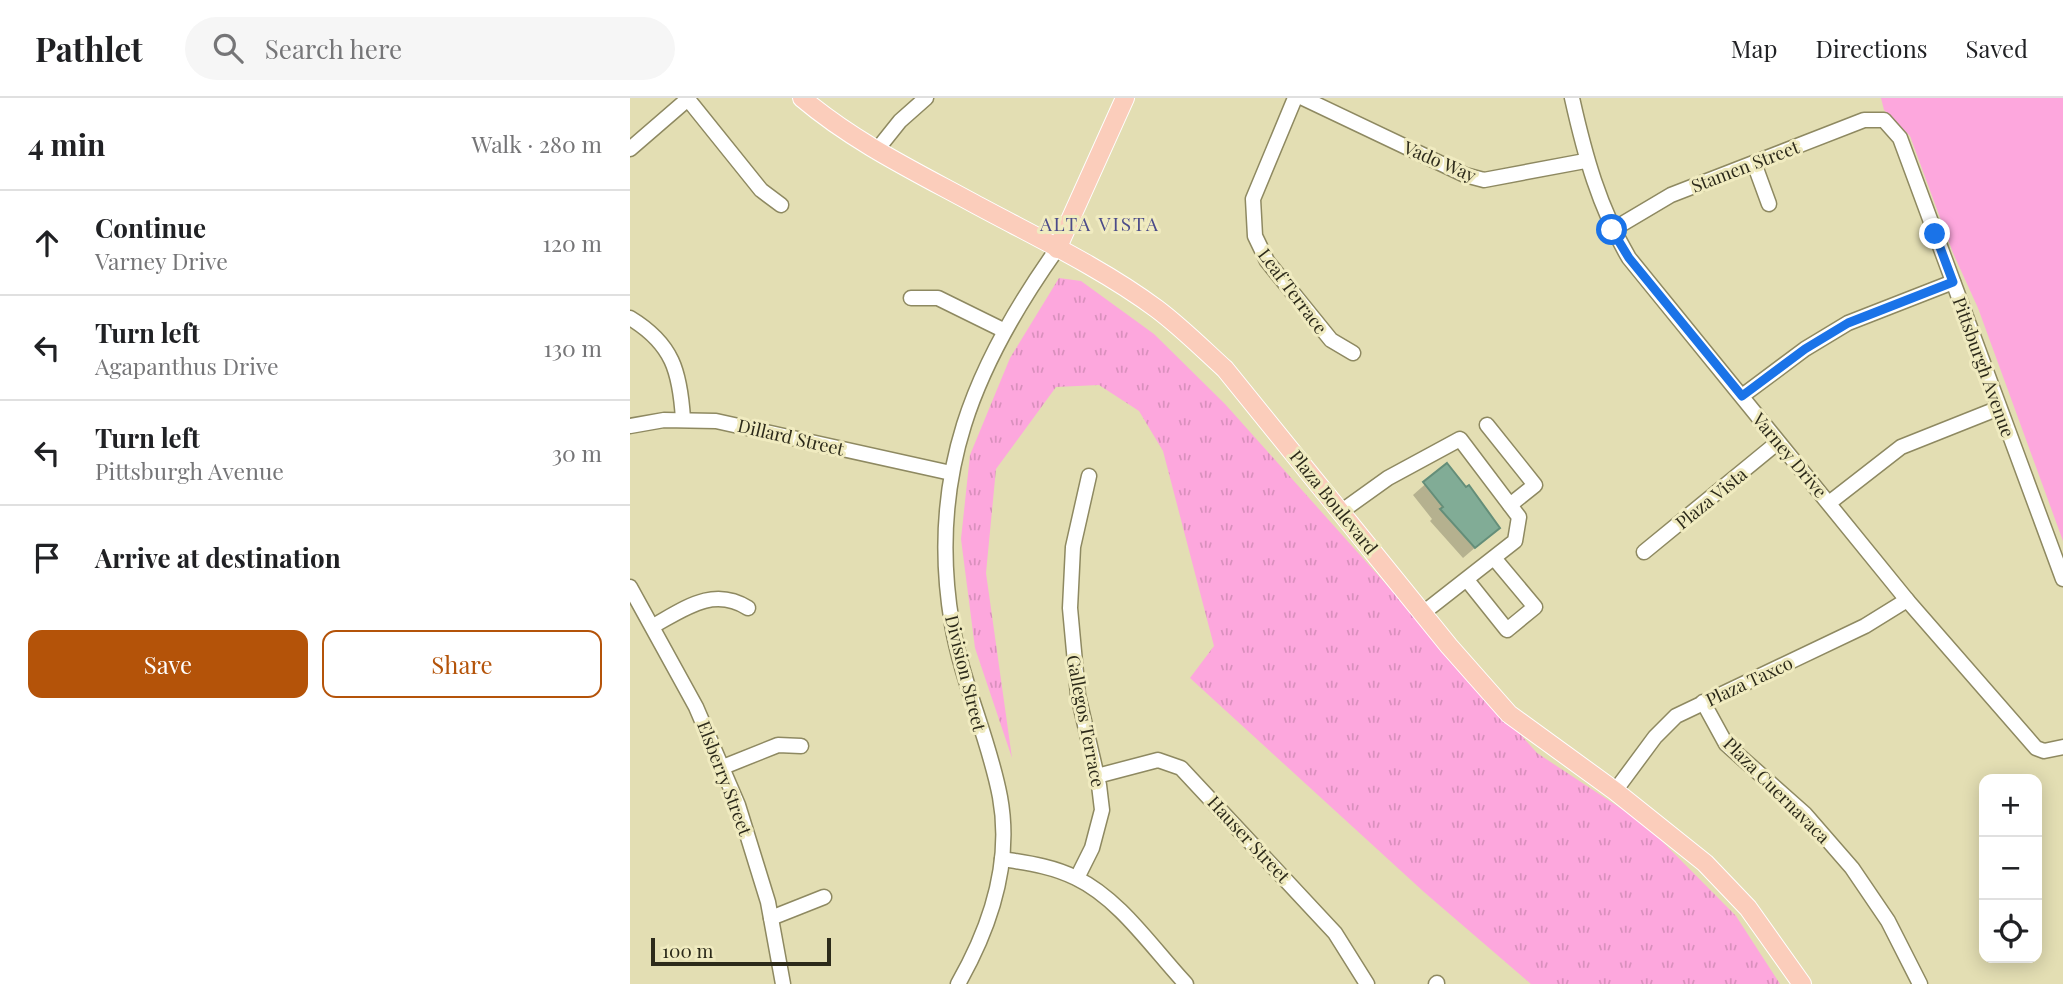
<!DOCTYPE html>
<meta charset="utf-8">
<style>
:root{--surface:#fff;--page:#f6f6f6;--text:#202124;--muted:#757577;--line:#e0e0e0;--accent:#b45309}
body{margin:0;font-family:"Playfair Display",serif;background:var(--page);color:var(--text)}
.controls{position:absolute;right:21px;bottom:21px;display:grid;overflow:hidden;border-radius:14px;box-shadow:0 4px 18px #0003}
.controls button{width:63px;height:63px;display:grid;place-items:center;padding:0;border:0;border-bottom:2px solid var(--line);background:var(--surface);color:var(--text);font:35px sans-serif}
.scale{position:absolute;left:21px;bottom:18px;width:180px;box-sizing:border-box;padding-left:7px;border:4px solid #2c2a1a;border-top:0;font-size:19px;line-height:24px;white-space:nowrap;color:#2c2a1a;-webkit-text-stroke:5px #f0ebc0;paint-order:stroke}
.stop{position:absolute;width:21px;height:21px;margin:-16px;border:5px solid #1a73e8;border-radius:50%;background:#fff}
.stop.end{background:#1a73e8;border-color:#fff;box-shadow:0 2px 7px #0008}
.list{margin:0;padding:0;list-style:none}
h2{display:flex;justify-content:space-between;align-items:center;height:91px;margin:0;padding:0 28px;font-size:30px}
h2 small{font-size:23px;font-weight:400;color:var(--muted)}
.list li{display:grid;grid-template-columns:46px 1fr auto;gap:21px;align-items:center;box-sizing:border-box;height:105px;padding:0 28px;border-top:2px solid var(--line)}
.list b{display:block;font-size:26px;white-space:nowrap}
.list p{margin:0;font-size:23px;white-space:nowrap;color:var(--muted)}
.list em{font-size:23px;font-style:normal;color:var(--muted)}
.actions{display:flex;gap:14px;padding:21px 28px}
.actions a{flex:1;padding:16px 0;border:2px solid var(--accent);border-radius:14px;text-align:center;font-size:24px;color:var(--accent)}
.actions .main{background:var(--accent);color:#fff}
.icon{flex:none;width:38px;height:38px;fill:none;stroke:currentColor;stroke-width:2;stroke-linecap:round;stroke-linejoin:round}
.map{position:relative;flex:none;width:1433px;height:886px;overflow:hidden}
header{display:flex;align-items:center;gap:42px;box-sizing:border-box;height:98px;padding:0 35px;background:var(--surface);border-bottom:2px solid var(--line)}
header strong{font-size:33px}
nav{display:flex;gap:38px;margin-inline-start:auto;font-size:24px}
.search{width:490px;height:63px;background:var(--page);display:flex;align-items:center;gap:18px;box-sizing:border-box;padding:0 24px;border-radius:38px;color:var(--muted);font-size:26px}
main{display:flex}
aside{flex:1;background:var(--surface)}
.map>svg:first-child{display:block}
.grass{fill:url(#grass-tufts)}
.park{fill:#fda7dd}
.shadow{fill:#0003}
.building{fill:#81ac96;stroke:#648e79;stroke-width:2}
.lines{fill:none;stroke-linecap:round;stroke-linejoin:round}
.minor-casing{stroke:#8e8961;stroke-width:17}
.major-casing{stroke:#fff;stroke-width:20}
.minor{stroke:#fff;stroke-width:14}
.major{stroke:#fbcdbb;stroke-width:18}
.route{stroke:#1a73e8;stroke-width:9}
.labels{text-anchor:middle;dominant-baseline:central;stroke-width:6;stroke-linejoin:round;paint-order:stroke}
.street-label{font-size:18px;fill:#2c2a1a;stroke:#f0ebc0}
.neighbourhood-label{font-size:19px;letter-spacing:2px;fill:#4b4b89;stroke:#f0ebc0}
</style>
<header>
<strong>Pathlet</strong>
<div class="search"><svg class="icon" aria-label="search" viewBox="0 0 24 24"><circle cx="10" cy="10" r="6"/><path d="M15 15l6 6"/></svg>Search here</div>
<nav><a>Map</a><a>Directions</a><a>Saved</a></nav>
</header>
<main>
<aside>
<h2>4 min<small>Walk · 280 m</small></h2>
<ul class="list">
<li><svg class="icon" aria-label="ahead" viewBox="0 0 24 24"><path d="M12 20V5M6 11l6-6 6 6"/></svg><div><b>Continue</b><p>Varney Drive</p></div><em>120 m</em></li>
<li><svg class="icon" aria-label="left" viewBox="0 0 24 24"><path d="M17 20v-9H6M10 6l-5 5 5 5"/></svg><div><b>Turn left</b><p>Agapanthus Drive</p></div><em>130 m</em></li>
<li><svg class="icon" aria-label="left" viewBox="0 0 24 24"><path d="M17 20v-9H6M10 6l-5 5 5 5"/></svg><div><b>Turn left</b><p>Pittsburgh Avenue</p></div><em>30 m</em></li>
<li><svg class="icon" aria-label="arrive" viewBox="0 0 24 24"><path d="M6 21V4h12l-3 4 3 4H6"/></svg><div><b>Arrive at destination</b></div></li>
</ul>
<div class="actions"><a class="main">Save</a><a>Share</a></div>
</aside>
<div class="map">
<svg width="1433" height="886" viewBox="0 0 1433 886">
<defs>
<pattern id="grass-tufts" width="24" height="20" patternUnits="userSpaceOnUse" patternTransform="scale(1.75)"><rect width="24" height="20" fill="#fda7dd"/><path d="M3 7l-1-3M5 7V3M7 7l1-3M15 17l-1-3M17 17v-4M19 17l1-3" fill="none" stroke="#d990bd"/></pattern>
</defs>
<rect width="100%" height="100%" fill="#e3deb3"/>
<polygon class="grass" points="429,180 451,183 524,236 595,306 907,655 1016,727 1106,818 1150,886 901,886 794,794 560,580 584,548 533,353 509,313 469,287 426,289 366,371 356,475 382,660 345,550 331,441 340,357 380,260"/>
<polygon class="park" points="1251,0 1433,0 1433,443 1348,210 1323,155 1280,38 1254,12"/>
<polygon class="shadow" points="817,367 868,430 833,460 800,423 802,421 783,397"/>
<polygon class="building" points="817,365 836,389 839,387 870,430 845,450 810,411 813,409 793,384"/>
<g class="lines">
<g class="minor-casing">
<g id="minor">
<polyline points="57,0 131,92 151,107"/>
<polyline points="665,0 623,101 625,138 637,163 701,242 723,255"/>
<polyline points="673,0 835,77 854,82 955,63"/>
<path d="M942 0C955 58 969 109 999 160L1277 502 1406 650 1414 653 1433 649"/>
<polyline points="0,51 59,0"/>
<polyline points="246,53 270,23 296,0"/>
<polyline points="1124,65 1139,106"/>
<polyline points="982,132 1041,97 1234,22 1254,22 1270,40 1433,481"/>
<polyline points="281,200 308,200 373,232"/>
<path d="M0 220C43 246 50 274 53 321"/>
<polyline points="1112,298 1175,251 1218,225 1323,184"/>
<polyline points="857,327 905,387 880,407"/>
<polyline points="0,328 34,322 86,323 321,375"/>
<polyline points="1199,405 1271,349 1369,310"/>
<polyline points="712,413 758,380 830,341 889,419 885,443 793,515"/>
<polyline points="1014,454 1147,345"/>
<polyline points="837,482 877,532 905,509 864,460"/>
<polyline points="0,489 66,609 108,707 138,804 153,886"/>
<path d="M23 528C54 511 83 488 118 510"/>
<polyline points="1073,604 1096,646 1175,716 1222,770 1258,823 1290,886"/>
<polyline points="93,669 148,647 171,648"/>
<polyline points="467,678 528,662 551,670 705,835 737,886"/>
<polyline points="985,693 1025,639 1046,618 1235,528 1277,502"/>
<path d="M372 761C397 765 422 768 446 780 490 801 523 851 556 886"/>
<polyline points="447,780 462,750 472,712 469,687 448,597 440,510 443,449 459,378"/>
<polyline points="141,820 194,799"/>
<path d="M328 886C360 830 382 764 370 699 359 640 332 585 322 526 297 378 344 268 427 151"/>
<polyline points="806,886 807,885"/>
</g>
</g>
<g class="major-casing">
<g id="major">
<path d="M172 0C224 44 284 73 343 105 404 138 472 170 527 211 551 229 573 251 595 271L819 548 879 616 985 693 1075 765 1118 810 1172 886"/>
<polyline points="427,151 495,0"/>
</g>
</g>
<use href="#minor" class="minor"/>
<use href="#major" class="major"/>
</g>
<g class="lines">
<polyline class="route" points="982,132 999,160 1112,298 1175,251 1218,225 1323,184 1305,136"/>
</g>
<g class="labels">
<g class="street-label">
<text transform="translate(810 63) rotate(23)">Vado Way</text>
<text transform="translate(1115 68) rotate(-21)">Stamen Street</text>
<text transform="translate(663 193) rotate(53)">Leaf Terrace</text>
<text transform="translate(1354 269) rotate(70)">Pittsburgh Avenue</text>
<text transform="translate(161 339) rotate(13)">Dillard Street</text>
<text transform="translate(1160 357) rotate(50)">Varney Drive</text>
<text transform="translate(1081 400) rotate(-39)">Plaza Vista</text>
<text transform="translate(704 404) rotate(51)">Plaza Boulevard</text>
<text transform="translate(336 575) rotate(76)">Division Street</text>
<text transform="translate(1119 583) rotate(-25)">Plaza Taxco</text>
<text transform="translate(456 623) rotate(79)">Gallegos Terrace</text>
<text transform="translate(95 680) rotate(69)">Elsberry Street</text>
<text transform="translate(1147 692) rotate(45)">Plaza Cuernavaca</text>
<text transform="translate(619 741) rotate(47)">Hauser Street</text>
</g>
<g class="neighbourhood-label">
<text x="470" y="125">ALTA VISTA</text>
</g>
</g>
</svg>
<div class="controls">
<button>+</button>
<button>−</button>
<button><svg class="icon" aria-label="locate" viewBox="0 0 24 24"><circle cx="12" cy="12" r="6"/><path d="M12 2v4M12 18v4M2 12h4M18 12h4"/></svg></button>
</div>
<div class="scale">100 m</div>
<div class="stop" style="left:982px;top:132px"></div>
<div class="stop end" style="left:1305px;top:136px"></div>
</div>
</main>
